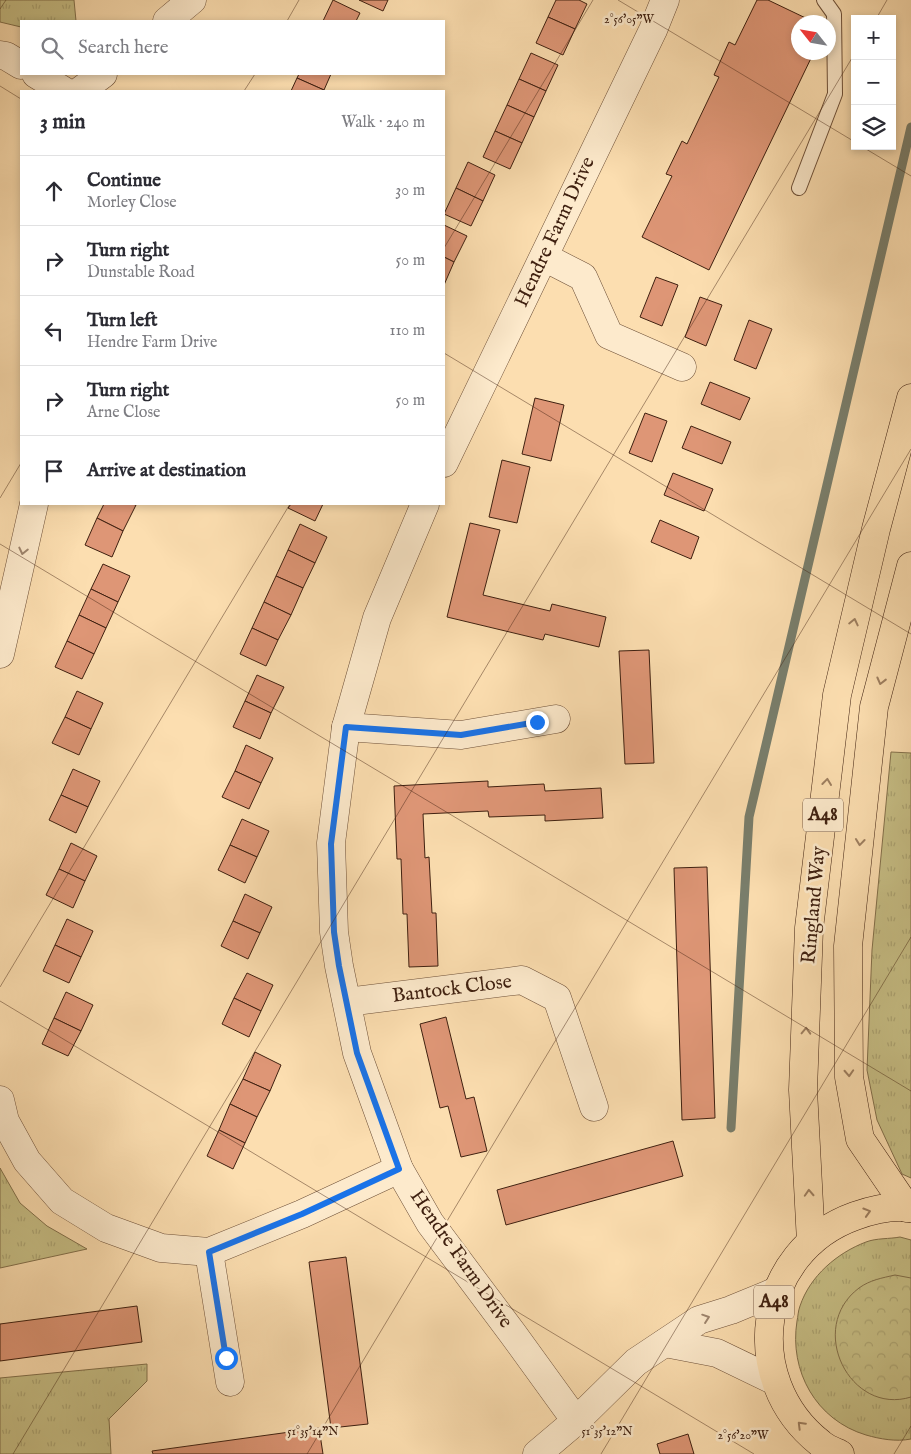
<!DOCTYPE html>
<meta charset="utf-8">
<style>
:root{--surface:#fff;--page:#f7f7f7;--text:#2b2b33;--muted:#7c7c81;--line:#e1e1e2}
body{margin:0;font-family:"IM FELL English",serif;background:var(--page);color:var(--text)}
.controls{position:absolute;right:15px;top:15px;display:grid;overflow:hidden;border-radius:0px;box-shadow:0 2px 8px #0003}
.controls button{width:45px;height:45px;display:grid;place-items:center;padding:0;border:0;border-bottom:1px solid var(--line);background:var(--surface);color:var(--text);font:25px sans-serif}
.compass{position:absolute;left:791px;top:15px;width:45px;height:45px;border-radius:50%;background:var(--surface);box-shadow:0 2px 8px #0003;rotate:301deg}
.stop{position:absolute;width:15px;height:15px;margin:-11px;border:4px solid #1a73e8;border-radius:50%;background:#fff}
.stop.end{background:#1a73e8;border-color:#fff;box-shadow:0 1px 5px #0008}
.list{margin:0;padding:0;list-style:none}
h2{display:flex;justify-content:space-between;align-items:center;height:65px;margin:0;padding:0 20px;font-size:21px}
h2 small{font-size:16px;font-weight:400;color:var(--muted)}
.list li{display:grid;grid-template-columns:32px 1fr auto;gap:15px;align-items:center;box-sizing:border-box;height:70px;padding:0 20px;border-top:1px solid var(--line)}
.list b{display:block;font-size:19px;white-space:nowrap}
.list p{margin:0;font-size:16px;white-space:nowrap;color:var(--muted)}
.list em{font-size:16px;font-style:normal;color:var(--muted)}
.icon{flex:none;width:28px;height:28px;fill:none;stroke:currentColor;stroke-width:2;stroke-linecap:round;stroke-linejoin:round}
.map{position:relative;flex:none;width:911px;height:1454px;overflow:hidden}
.search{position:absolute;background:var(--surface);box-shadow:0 2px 8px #0003;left:20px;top:20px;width:425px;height:55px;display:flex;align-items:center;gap:12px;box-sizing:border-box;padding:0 18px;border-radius:0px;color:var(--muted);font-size:19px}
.panel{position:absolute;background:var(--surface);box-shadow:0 2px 8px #0003;left:20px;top:90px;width:425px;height:415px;border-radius:0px}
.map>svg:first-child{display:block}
.grass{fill:url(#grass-tufts);stroke:#83704b}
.forest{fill:url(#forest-crowns);stroke:#83704b}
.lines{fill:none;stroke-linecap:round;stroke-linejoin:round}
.stream{stroke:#797e6c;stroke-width:9}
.building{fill:#de9676;stroke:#3f2010}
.service-casing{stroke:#6e5038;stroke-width:16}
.minor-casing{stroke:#6e5038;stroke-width:29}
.tertiary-casing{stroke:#6e5038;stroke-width:29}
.primary-casing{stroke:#3f2010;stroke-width:29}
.service{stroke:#fdeacc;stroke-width:14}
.minor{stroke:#fdeacc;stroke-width:28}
.tertiary{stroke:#fdeacc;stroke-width:28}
.primary{stroke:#fcdeb0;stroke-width:28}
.oneway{stroke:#9e856e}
.oneway2{stroke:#9e7f60}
.route{stroke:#1a73e8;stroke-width:6}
.ticks{fill:none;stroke:#3f2010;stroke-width:1;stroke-opacity:0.45}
.labels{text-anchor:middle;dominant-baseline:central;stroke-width:5;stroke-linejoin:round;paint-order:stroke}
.shield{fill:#fdeacc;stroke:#785d48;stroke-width:1}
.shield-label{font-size:19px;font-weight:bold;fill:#3f2010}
.street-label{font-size:20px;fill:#3f2010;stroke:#fdeacc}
.ticks-label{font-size:12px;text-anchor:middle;fill:#3f2010;stroke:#fdeacc;stroke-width:5;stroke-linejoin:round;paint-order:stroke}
</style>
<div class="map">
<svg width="911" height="1454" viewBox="0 0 911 1454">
<defs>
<pattern id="grass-tufts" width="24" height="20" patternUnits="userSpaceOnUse" patternTransform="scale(1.25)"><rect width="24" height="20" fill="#c7bf86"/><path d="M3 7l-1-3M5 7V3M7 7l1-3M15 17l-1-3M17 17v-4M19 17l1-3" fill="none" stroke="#aca473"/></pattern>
<pattern id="forest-crowns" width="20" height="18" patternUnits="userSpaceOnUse" patternTransform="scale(1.25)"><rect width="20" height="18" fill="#c7bf86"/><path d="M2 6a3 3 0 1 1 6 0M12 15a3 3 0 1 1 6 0" fill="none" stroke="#aca473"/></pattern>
</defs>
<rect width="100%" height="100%" fill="#fcdeb0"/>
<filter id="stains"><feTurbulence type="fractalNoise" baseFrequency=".004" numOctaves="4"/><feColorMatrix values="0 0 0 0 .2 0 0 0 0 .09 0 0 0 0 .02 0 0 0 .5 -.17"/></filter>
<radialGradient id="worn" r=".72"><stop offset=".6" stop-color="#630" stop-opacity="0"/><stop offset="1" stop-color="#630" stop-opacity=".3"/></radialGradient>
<g class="grass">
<polygon points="0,0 74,0 76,21 21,21 21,27 0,22"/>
<polygon points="891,752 911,753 911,1178 902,1174 877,1120 867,1070 872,950"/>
<polygon points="0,1168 20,1203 47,1226 87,1249 0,1268"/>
<path d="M900 1237 911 1240V1439C896 1442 880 1439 866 1435 816 1420 789 1371 797 1321 798 1317 798 1311 800 1306 810 1276 837 1253 866 1242 876 1238 890 1239 900 1237Z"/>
<polygon points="147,1364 147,1381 109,1419 111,1454 0,1454 0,1378"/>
</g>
<path class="forest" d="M895 1275 911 1278V1397C850 1416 806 1328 859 1288 870 1280 882 1278 895 1275Z"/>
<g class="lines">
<polyline class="stream" points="731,1128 749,817 911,127"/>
</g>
<g class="building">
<polygon points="333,0 360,13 356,21 323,21"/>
<polygon points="359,0 388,0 383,11"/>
<polygon points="556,0 579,0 587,4 575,29 548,17"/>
<polygon points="757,0 768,0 814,22 798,22 798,52 814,52 709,270 642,237 672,176 666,174 682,141 687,144 719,77 714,75 729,42 735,45"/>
<polygon points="548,17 575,29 563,55 536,43"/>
<polygon points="531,53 558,65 546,91 519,79"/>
<polygon points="299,74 331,74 324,90 297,78"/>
<polygon points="297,78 324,90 323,91 291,91"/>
<polygon points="519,79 546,91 534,117 507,105"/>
<polygon points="507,105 534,117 522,143 495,131"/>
<polygon points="495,131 522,143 510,169 483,157"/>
<polygon points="468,162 495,175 483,201 456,188"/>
<polygon points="456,188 483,201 471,226 444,214"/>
<polygon points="444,225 467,236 454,262 444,257"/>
<polygon points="444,257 454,262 444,285"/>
<polygon points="656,277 678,285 662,326 640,317"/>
<polygon points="700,297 722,305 706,346 685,337"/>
<polygon points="749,320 772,329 756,369 734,360"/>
<polygon points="710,382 750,398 740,420 701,404"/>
<polygon points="535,398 564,405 551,461 522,454"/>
<polygon points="645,413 667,421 652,462 629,453"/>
<polygon points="691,426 731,442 722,464 682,448"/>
<polygon points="502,460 530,467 517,523 489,517"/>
<polygon points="673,473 713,489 704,511 664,495"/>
<polygon points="104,504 132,504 136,505 123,531 97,518"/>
<polygon points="291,504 323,504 315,521 288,508"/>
<polygon points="97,518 123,531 112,557 85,545"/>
<polygon points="660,520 699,537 691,559 651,542"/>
<polygon points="470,523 500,530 483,595 550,611 552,604 606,617 599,647 545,634 543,640 447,617"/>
<polygon points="300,524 327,537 315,563 288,550"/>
<polygon points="288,550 315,563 303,588 276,576"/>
<polygon points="103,564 130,576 118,602 91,589"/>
<polygon points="276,576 303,588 291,615 264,602"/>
<polygon points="91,589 118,602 106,628 79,615"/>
<polygon points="264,602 291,615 278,640 252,628"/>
<polygon points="79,615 106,628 94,654 67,641"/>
<polygon points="252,628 278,640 266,666 240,654"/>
<polygon points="67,641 94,654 82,679 55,667"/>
<polygon points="649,650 654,763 625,764 619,651"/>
<polygon points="257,675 284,687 271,713 245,701"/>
<polygon points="77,691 103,703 91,729 65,717"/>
<polygon points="245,701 271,713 260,739 233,727"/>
<polygon points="65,717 91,729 79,755 52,743"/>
<polygon points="246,745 273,758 261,783 235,771"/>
<polygon points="73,769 100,781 88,807 61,795"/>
<polygon points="235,771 261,783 249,809 222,797"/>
<polygon points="488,781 488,787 544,784 545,791 601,788 603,818 545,821 545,815 489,817 488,811 423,814 425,858 429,857 432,913 436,913 438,966 409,967 407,914 403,914 401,859 397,859 394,786"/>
<polygon points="61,795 88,807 76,833 49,820"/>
<polygon points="242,819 269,831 257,857 230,845"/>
<polygon points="71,843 97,856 85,881 59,869"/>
<polygon points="230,845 257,857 245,883 218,870"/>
<polygon points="707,867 715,1118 682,1120 674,868"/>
<polygon points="59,869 85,881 73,908 46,895"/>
<polygon points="245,894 272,907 260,933 233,921"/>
<polygon points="67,919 93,931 81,957 55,945"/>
<polygon points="233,921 260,933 248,959 221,946"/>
<polygon points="55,945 81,957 69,983 43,971"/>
<polygon points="247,973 273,985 261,1011 234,998"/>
<polygon points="66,992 93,1005 81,1031 54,1018"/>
<polygon points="234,998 261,1011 249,1037 222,1024"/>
<polygon points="446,1017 466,1099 474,1097 487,1151 461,1157 448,1106 440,1108 420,1024"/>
<polygon points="54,1018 81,1031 68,1056 42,1044"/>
<polygon points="255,1052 281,1065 270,1091 243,1079"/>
<polygon points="243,1079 270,1091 257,1117 230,1104"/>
<polygon points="230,1104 257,1117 245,1143 219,1130"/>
<polygon points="219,1130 245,1143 233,1169 207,1156"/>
<polygon points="673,1141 683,1176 506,1225 497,1190"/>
<polygon points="346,1257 368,1424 331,1428 309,1262"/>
<polygon points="137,1306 142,1342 0,1361 0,1324"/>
<polygon points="319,1428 323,1454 153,1454 152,1451"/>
<polygon points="688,1434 694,1454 660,1454 657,1444"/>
</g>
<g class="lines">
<g class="service-casing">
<polyline id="service" points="799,188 835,94 834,14 824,0"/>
</g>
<g class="minor-casing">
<g id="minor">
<polyline points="167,21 192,0"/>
<polyline points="0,55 6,56 21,65"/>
<polyline points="36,74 64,91"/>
<polyline points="80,91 103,74"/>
<polyline points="544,257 583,277 609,335 682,367"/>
<polyline points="444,463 653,30 665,0"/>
<polyline points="425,504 377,618 346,727 331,843 334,932 339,966 357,1053 399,1169 430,1223 513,1334 576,1421"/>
<polyline points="0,654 34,504"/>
<polyline points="346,727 461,735 556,719"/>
<polyline points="347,1002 522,980 557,998 594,1107"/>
<polyline points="0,1100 5,1121 27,1161 62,1201 106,1228 161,1248 209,1252 302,1214 399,1169"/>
<polyline points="209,1252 230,1382"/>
</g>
</g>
<g class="tertiary-casing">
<g id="tertiary">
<polyline points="665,1343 717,1353 775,1381"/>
<polyline points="537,1454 576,1421 636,1362 699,1320 731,1310 777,1291"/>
</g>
</g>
<g class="primary-casing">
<g id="primary">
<polyline points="907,1208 860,1139 849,1077 848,946 874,707 911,566"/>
<polyline points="811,1242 803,1090 809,928 837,695 876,529 911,398"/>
<path d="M840 1454C833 1451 825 1448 820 1443 739 1379 757 1251 855 1216 872 1210 893 1205 911 1208"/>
</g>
</g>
<use href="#service" class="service"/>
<use href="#minor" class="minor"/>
<use href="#tertiary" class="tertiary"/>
<use href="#primary" class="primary"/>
</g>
<defs><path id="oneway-chevron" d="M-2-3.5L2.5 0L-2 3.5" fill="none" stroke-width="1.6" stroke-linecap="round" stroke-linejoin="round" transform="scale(1.25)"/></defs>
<g class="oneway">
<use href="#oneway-chevron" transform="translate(23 551) rotate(103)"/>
<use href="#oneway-chevron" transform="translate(706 1318) rotate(-19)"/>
</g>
<g class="oneway2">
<use href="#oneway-chevron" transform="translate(854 622) rotate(-77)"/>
<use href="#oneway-chevron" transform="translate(881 681) rotate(104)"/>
<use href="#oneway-chevron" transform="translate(827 782) rotate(-83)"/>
<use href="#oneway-chevron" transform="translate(860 842) rotate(96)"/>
<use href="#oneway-chevron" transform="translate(806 1031) rotate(-88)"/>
<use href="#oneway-chevron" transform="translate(849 1073) rotate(87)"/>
<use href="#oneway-chevron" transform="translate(809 1193) rotate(-93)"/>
<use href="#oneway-chevron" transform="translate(867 1212) rotate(-17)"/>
<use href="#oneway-chevron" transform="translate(801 1425) rotate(-135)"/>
</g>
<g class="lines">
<polyline class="route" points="226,1358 209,1252 302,1214 399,1169 357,1053 339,966 334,932 331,844 346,727 461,735 537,722"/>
</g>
<path class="ticks" d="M618 0 855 142M0 9 6 0M876 19 887 0M287 21 299 0M0 86 21 99M244 91 255 74M861 146 911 176M444 248 593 0M444 353 911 634M0 498 21 463M0 544 911 1091M0 987 290 504M0 1001 754 1454M13 1454 855 53M307 1454 911 449M601 1454 911 937M894 1454 911 1426"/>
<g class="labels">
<g class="shield">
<rect x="803" y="798.5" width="40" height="33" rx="4"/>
<rect x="754" y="1285.5" width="40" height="33" rx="4"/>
</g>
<g class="shield-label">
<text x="823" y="815">A48</text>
<text x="774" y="1302">A48</text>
</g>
<g class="street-label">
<text transform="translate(555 232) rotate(-65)">Hendre Farm Drive</text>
<text transform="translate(814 905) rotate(-85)">Ringland Way</text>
<text transform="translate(452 989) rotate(-7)">Bantock Close</text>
<text transform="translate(461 1259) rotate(55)">Hendre Farm Drive</text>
</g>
</g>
<g class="ticks-label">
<text x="629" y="23">2°56'05"W</text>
<text x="313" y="1435">51°35'14"N</text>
<text x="607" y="1435">51°35'12"N</text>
<text x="743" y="1439">2°56'20"W</text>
</g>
<rect width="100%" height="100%" filter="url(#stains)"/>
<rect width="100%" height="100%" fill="url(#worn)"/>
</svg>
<div class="controls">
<button>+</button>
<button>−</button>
<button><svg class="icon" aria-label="layers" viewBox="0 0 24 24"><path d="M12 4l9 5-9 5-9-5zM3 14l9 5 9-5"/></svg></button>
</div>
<svg class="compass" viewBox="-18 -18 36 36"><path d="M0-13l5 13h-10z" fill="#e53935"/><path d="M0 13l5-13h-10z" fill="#7c7c81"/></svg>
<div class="stop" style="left:226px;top:1358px"></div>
<div class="stop end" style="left:537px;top:722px"></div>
<div class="search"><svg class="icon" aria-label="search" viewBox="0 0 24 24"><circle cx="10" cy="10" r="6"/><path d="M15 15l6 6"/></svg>Search here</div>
<section class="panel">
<h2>3 min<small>Walk · 240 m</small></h2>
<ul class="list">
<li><svg class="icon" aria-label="ahead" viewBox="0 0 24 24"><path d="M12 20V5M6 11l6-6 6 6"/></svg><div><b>Continue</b><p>Morley Close</p></div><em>30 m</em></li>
<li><svg class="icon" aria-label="right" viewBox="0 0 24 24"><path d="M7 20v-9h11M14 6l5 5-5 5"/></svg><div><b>Turn right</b><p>Dunstable Road</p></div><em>50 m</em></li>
<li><svg class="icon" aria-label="left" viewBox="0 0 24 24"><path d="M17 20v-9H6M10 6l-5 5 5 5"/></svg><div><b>Turn left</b><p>Hendre Farm Drive</p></div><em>110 m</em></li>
<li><svg class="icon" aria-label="right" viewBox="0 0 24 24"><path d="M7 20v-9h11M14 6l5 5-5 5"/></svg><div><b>Turn right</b><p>Arne Close</p></div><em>50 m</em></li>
<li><svg class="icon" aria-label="arrive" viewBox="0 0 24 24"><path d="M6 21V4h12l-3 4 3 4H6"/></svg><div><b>Arrive at destination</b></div></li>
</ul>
</section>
</div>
